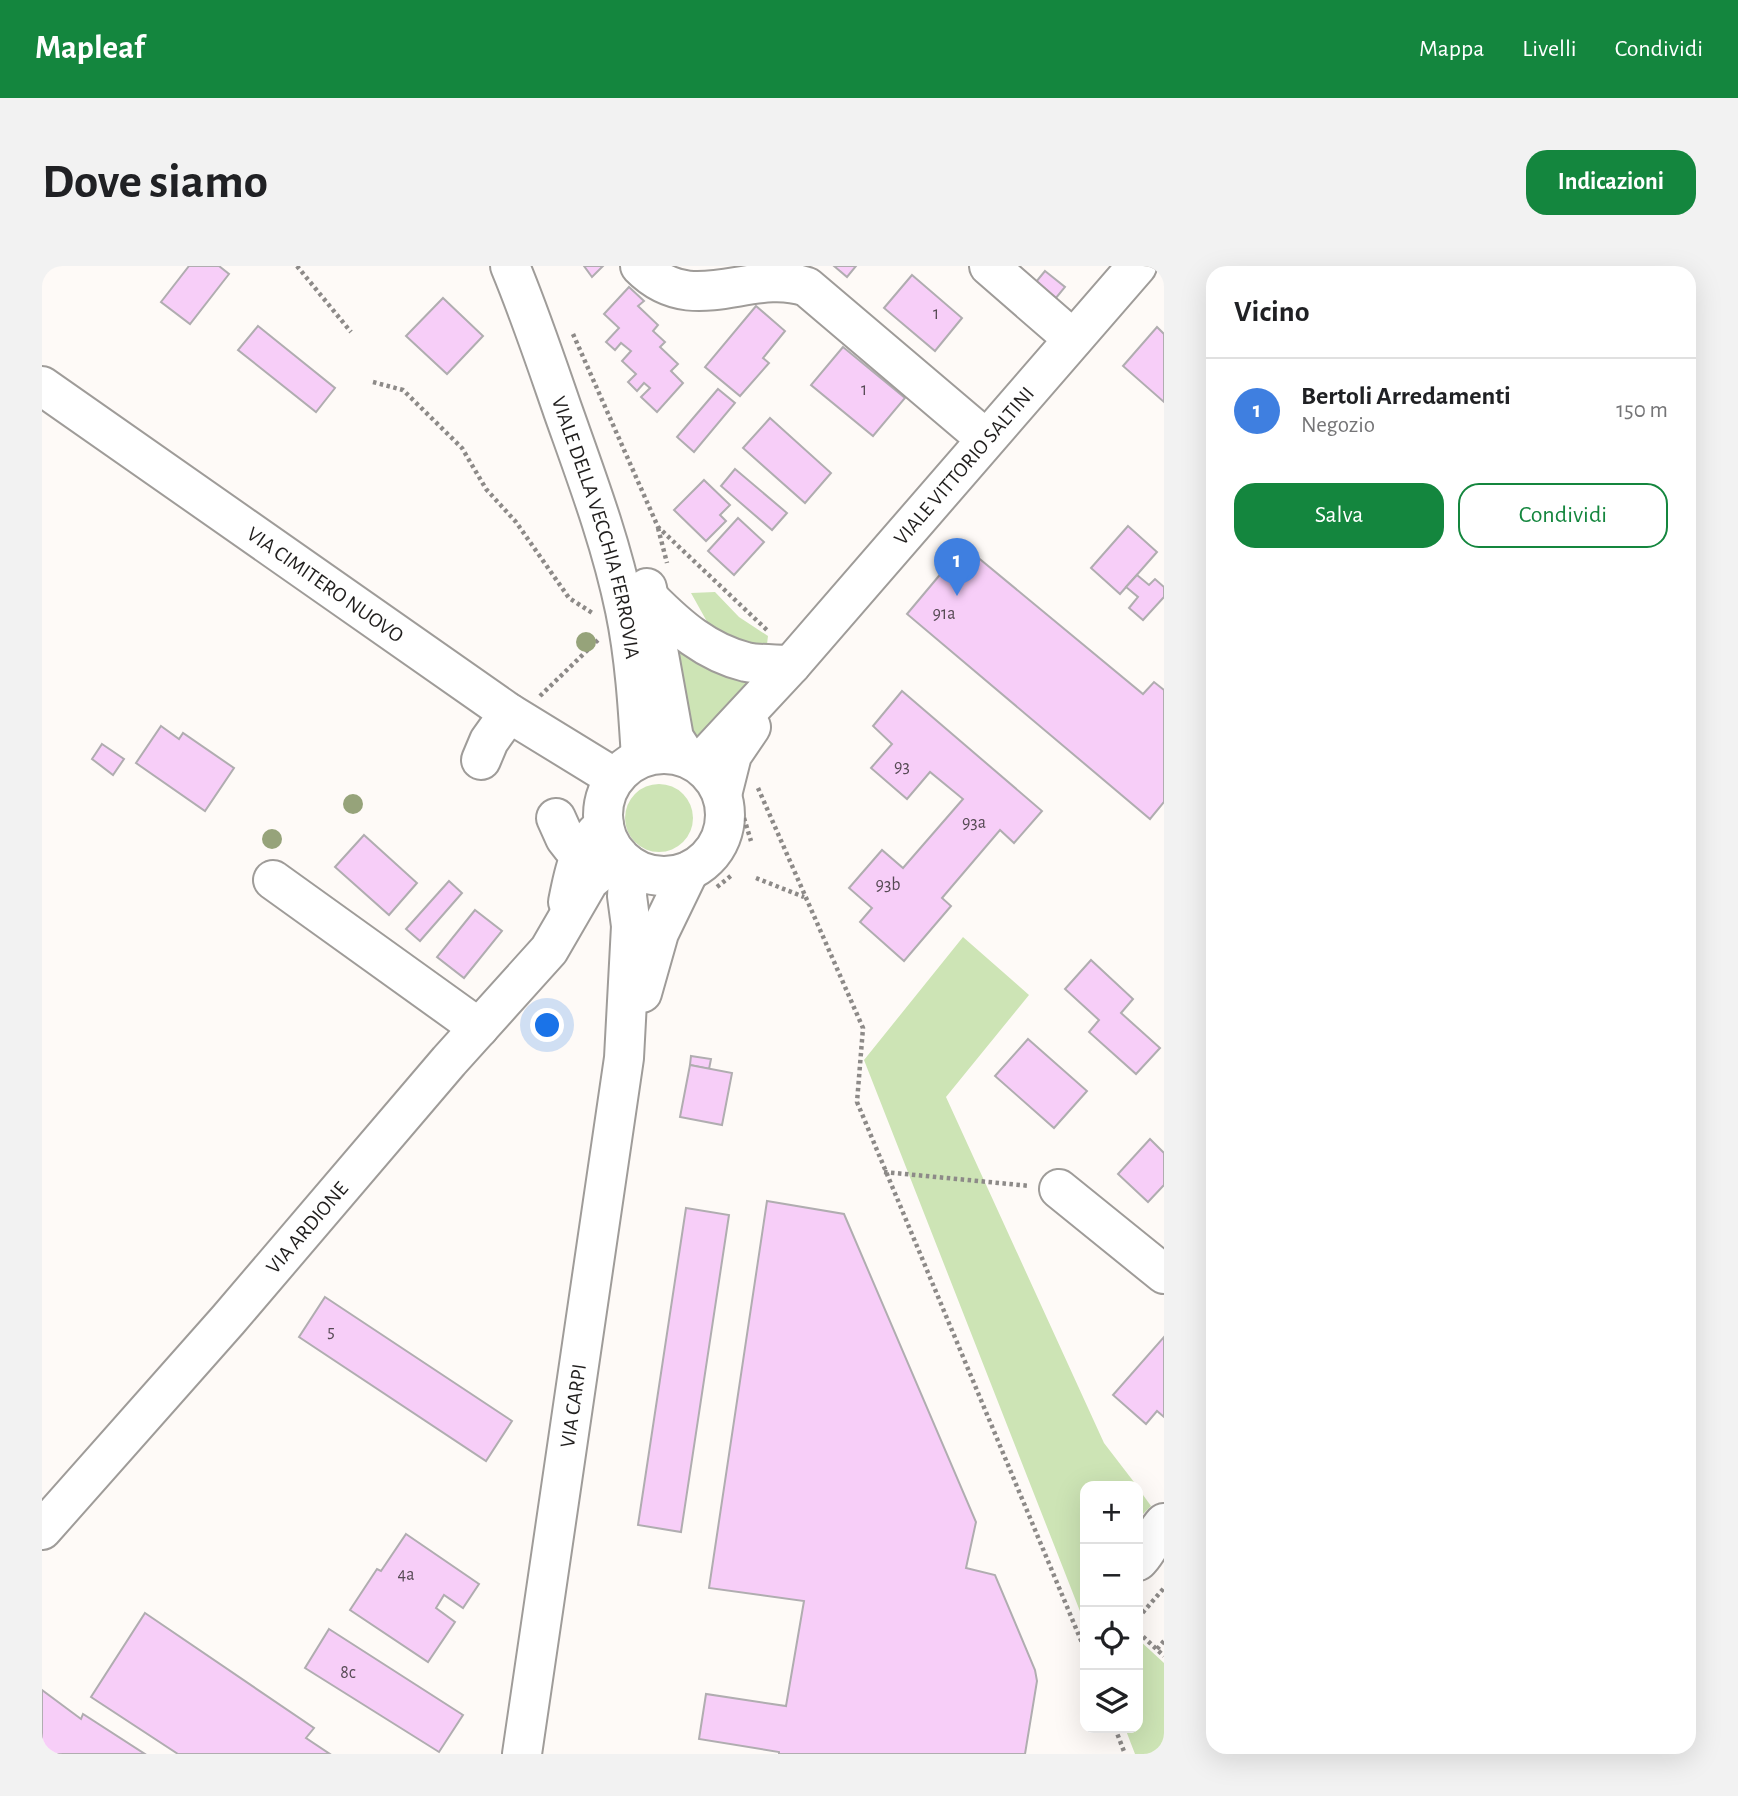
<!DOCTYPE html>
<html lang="it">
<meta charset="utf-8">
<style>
:root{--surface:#fff;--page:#f2f2f2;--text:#202124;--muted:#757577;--line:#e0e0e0;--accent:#14863e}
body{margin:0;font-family:"Alegreya Sans",sans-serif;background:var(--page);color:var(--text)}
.controls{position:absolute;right:21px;bottom:21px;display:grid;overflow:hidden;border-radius:14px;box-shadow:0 7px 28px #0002}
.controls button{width:63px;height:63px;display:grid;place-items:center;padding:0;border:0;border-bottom:2px solid var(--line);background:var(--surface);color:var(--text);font:35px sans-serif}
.you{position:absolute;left:506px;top:760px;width:24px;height:24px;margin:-18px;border:5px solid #fff;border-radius:50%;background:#1a73e8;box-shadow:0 0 0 10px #1a73e833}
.badge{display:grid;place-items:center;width:46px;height:46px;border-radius:50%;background:var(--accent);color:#fff;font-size:23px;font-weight:700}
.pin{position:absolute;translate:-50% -58px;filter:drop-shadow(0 2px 4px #0008)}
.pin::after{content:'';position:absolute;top:37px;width:24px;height:21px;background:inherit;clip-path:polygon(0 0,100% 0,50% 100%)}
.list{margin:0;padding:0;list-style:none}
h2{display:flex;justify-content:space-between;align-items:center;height:91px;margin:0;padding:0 28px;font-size:30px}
h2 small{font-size:23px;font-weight:400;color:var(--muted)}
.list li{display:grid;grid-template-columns:46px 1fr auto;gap:21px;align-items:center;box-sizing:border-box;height:105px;padding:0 28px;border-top:2px solid var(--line)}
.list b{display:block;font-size:26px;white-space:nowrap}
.list p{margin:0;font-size:23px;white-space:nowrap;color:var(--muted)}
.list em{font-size:23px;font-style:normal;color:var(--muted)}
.actions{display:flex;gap:14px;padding:21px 28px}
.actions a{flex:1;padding:16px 0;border:2px solid var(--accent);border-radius:21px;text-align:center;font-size:24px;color:var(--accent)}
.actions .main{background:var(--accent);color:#fff}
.icon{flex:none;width:38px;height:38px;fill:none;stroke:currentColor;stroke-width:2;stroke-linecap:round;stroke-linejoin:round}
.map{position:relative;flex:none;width:1122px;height:1488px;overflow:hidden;border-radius:21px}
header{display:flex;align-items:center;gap:42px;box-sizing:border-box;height:98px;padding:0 35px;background:var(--accent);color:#fff}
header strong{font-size:33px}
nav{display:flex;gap:38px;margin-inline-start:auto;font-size:24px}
.intro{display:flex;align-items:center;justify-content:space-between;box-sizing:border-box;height:168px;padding:0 42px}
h1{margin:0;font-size:49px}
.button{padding:18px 32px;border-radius:21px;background:var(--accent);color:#fff;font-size:24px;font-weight:700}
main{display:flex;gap:42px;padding:0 42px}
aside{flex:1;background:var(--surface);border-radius:21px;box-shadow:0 7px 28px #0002}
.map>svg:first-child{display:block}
.green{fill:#cde4b5}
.building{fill:#f7cef8;stroke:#b0adb0;stroke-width:2}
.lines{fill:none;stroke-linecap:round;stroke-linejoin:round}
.minor-casing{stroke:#9f9c99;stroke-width:42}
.major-casing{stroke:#9f9c99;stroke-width:42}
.path{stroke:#8d8a88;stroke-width:4.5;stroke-dasharray:3.5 3.5;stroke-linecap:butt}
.minor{stroke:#fff;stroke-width:38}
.major{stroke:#fff;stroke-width:38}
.tree{fill:#96a37a}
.labels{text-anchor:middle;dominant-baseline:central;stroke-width:7;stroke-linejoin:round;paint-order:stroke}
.number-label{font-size:18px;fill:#564a54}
.street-label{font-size:21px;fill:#201e1d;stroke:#fefaf7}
</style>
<header>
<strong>Mapleaf</strong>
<nav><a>Mappa</a><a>Livelli</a><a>Condividi</a></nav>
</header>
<div class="intro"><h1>Dove siamo</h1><a class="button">Indicazioni</a></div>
<main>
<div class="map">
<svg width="1122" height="1488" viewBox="0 0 1122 1488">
<rect width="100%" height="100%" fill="#fefaf7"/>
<g class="green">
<polygon points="673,326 697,351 726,370 725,378 692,376 668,361 649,327"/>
<path d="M627 371C664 409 672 404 723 407L652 477Z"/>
<circle cx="617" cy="552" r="34"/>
<polygon points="921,671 987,729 904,831 1062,1177 1095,1220 1043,1220 1043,1358 822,794"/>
<polygon points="1096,1222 1109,1240 1096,1253"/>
<polygon points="1096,1373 1122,1397 1122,1488 1093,1488 1083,1462 1096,1462"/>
</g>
<g class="building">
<polygon points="147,0 177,0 187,8 148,58 119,36"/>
<polygon points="542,0 561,0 550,11"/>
<polygon points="792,0 814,0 805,11"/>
<polygon points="1003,5 1023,21 1009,38 989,22"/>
<polygon points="870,9 920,52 893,85 842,42"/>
<polygon points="587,21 602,35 596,40 616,59 611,65 623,76 618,81 636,98 629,105 641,117 615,146 599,131 608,122 602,117 595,125 586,116 594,108 580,95 589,85 579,77 573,84 564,76 577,62 562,48"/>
<polygon points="401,32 441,70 405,108 364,70"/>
<polygon points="714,40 743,65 721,92 727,97 698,130 663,101"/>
<polygon points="216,60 293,122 274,146 196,84"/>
<polygon points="1115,61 1122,68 1122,136 1081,100"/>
<polygon points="801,81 863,132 831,170 769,119"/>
<polygon points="676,123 693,137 652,186 635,171"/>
<polygon points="728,152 789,207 763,237 701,182"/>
<polygon points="693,203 745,247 730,264 679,220"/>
<polygon points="662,214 688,239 678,249 684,255 664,275 632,244"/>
<polygon points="696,252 722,276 692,309 666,285"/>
<polygon points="1086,260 1115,286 1078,328 1049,302"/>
<polygon points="922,280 1101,428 1112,416 1122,424 1122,536 1108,553 865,348"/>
<polygon points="1095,309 1107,319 1113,313 1122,321 1122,331 1101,354 1087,342 1096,331 1084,321"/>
<polygon points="860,425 1000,545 972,577 958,564 900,632 909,640 862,695 818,656 830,642 807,622 840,584 861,602 921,533 888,506 865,533 829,502 850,478 831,460"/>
<polygon points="119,460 137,473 141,467 192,502 163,545 94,497"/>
<polygon points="60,478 82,493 71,509 50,493"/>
<polygon points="322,569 375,617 347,649 293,601"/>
<polygon points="407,615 420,627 378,675 364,663"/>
<polygon points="433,644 460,665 422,712 395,691"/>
<polygon points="1049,694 1091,733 1079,747 1118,782 1094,808 1047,766 1057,754 1023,723"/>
<polygon points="986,773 1045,825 1012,862 953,810"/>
<polygon points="649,790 669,793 667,803 648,799"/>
<polygon points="648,799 690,807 680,859 638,851"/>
<polygon points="1108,873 1122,887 1122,919 1106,936 1076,908"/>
<polygon points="725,935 802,948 934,1256 924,1302 953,1309 993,1404 995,1415 983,1488 737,1488 737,1486 657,1473 664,1428 744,1440 762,1335 667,1322"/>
<polygon points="644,942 687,949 639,1266 596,1259"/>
<polygon points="283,1031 470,1155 444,1195 257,1071"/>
<polygon points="1122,1071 1122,1151 1115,1145 1104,1158 1071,1129"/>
<polygon points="364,1268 437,1318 421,1342 402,1329 394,1342 413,1356 386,1396 308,1344 335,1303 339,1305"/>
<polygon points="103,1347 272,1462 264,1472 288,1488 136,1488 49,1431"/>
<polygon points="287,1363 421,1449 397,1486 263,1402"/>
<polygon points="0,1424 39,1453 41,1448 103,1488 0,1488"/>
</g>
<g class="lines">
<g class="minor-casing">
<g id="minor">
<path d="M598 0C651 54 708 1 765 21L944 173"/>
<polyline points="947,0 1031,73"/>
<path id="s1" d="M0 120 467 447 573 512"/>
<path d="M608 333C636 361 664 386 704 396 718 399 734 398 749 399"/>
<polyline points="439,494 447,475 467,447"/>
<path id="s2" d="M657 498 749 399 1095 0"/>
<polyline points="680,529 690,489 709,461"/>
<polyline points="514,552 523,572 530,581 541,583"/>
<polyline points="231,614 437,762"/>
<path d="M526 636C533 602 535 583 562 559"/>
<polyline points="1017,923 1122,1008"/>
<path id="s3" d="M0 1264 186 1054 407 795 507 684 547 615 577 590"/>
<path d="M1096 1295C1107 1285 1111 1269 1122 1257"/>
</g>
</g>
<g class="major-casing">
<g id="major">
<path id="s4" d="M468 0C488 48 504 96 521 145 544 210 569 276 583 344 593 392 596 443 599 492"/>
<polyline points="605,322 632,472 645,492"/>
<circle cx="622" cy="549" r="61"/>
<polyline points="600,727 617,667 647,605"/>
<path id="s5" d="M480 1488 582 792 589 660 585 630 587 599"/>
</g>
</g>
<g class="path">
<polyline points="255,0 309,66"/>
<polyline points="531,68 616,261 726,365"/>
<polyline points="331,116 361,124 420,182 444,223 474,256 527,332 552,348"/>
<polyline points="616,262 625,297"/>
<polyline points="498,430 557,373"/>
<polyline points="716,522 821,762 815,836 1043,1384"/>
<polyline points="702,552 709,575"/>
<polyline points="714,612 762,631"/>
<polyline points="675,621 690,609"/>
<polyline points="842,906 988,920"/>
<polyline points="1096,1352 1122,1322"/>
<polyline points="1096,1366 1122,1390"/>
<polyline points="1115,1383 1122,1375"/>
<polyline points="1073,1462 1083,1488"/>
</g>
<use href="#minor" class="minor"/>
<use href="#major" class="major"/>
</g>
<g class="tree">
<circle cx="544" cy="376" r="10"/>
<circle cx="311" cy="538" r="10"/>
<circle cx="230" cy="573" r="10"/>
</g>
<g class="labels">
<g class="number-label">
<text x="894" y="48">1</text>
<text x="822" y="124">1</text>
<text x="902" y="348">91a</text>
<text x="860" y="501">93</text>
<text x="932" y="557">93a</text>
<text x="846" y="619">93b</text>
<text x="289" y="1066">5</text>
<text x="364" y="1309">4a</text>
<text x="306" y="1407">8c</text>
</g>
<g class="street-label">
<text stroke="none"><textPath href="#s2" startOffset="399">VIALE VITTORIO SALTINI</textPath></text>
<text stroke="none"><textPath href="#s4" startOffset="276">VIALE DELLA VECCHIA FERROVIA</textPath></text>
<text stroke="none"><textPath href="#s1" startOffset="346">VIA CIMITERO NUOVO</textPath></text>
<text stroke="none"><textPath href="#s3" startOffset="402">VIA ARDIONE</textPath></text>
<text stroke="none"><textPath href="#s5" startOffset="352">VIA CARPI</textPath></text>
</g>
</g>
</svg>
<div class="controls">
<button>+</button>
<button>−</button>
<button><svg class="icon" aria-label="locate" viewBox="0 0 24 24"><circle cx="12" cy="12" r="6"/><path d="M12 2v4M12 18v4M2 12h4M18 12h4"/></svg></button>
<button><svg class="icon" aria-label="layers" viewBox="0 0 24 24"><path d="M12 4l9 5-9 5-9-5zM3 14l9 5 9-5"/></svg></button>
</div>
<div class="you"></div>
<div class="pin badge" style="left:915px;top:330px;background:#3f7fe0">1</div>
</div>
<aside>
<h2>Vicino<small></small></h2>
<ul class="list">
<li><span class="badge" style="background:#3f7fe0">1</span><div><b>Bertoli Arredamenti</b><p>Negozio</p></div><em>150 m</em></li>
</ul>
<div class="actions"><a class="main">Salva</a><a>Condividi</a></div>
</aside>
</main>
